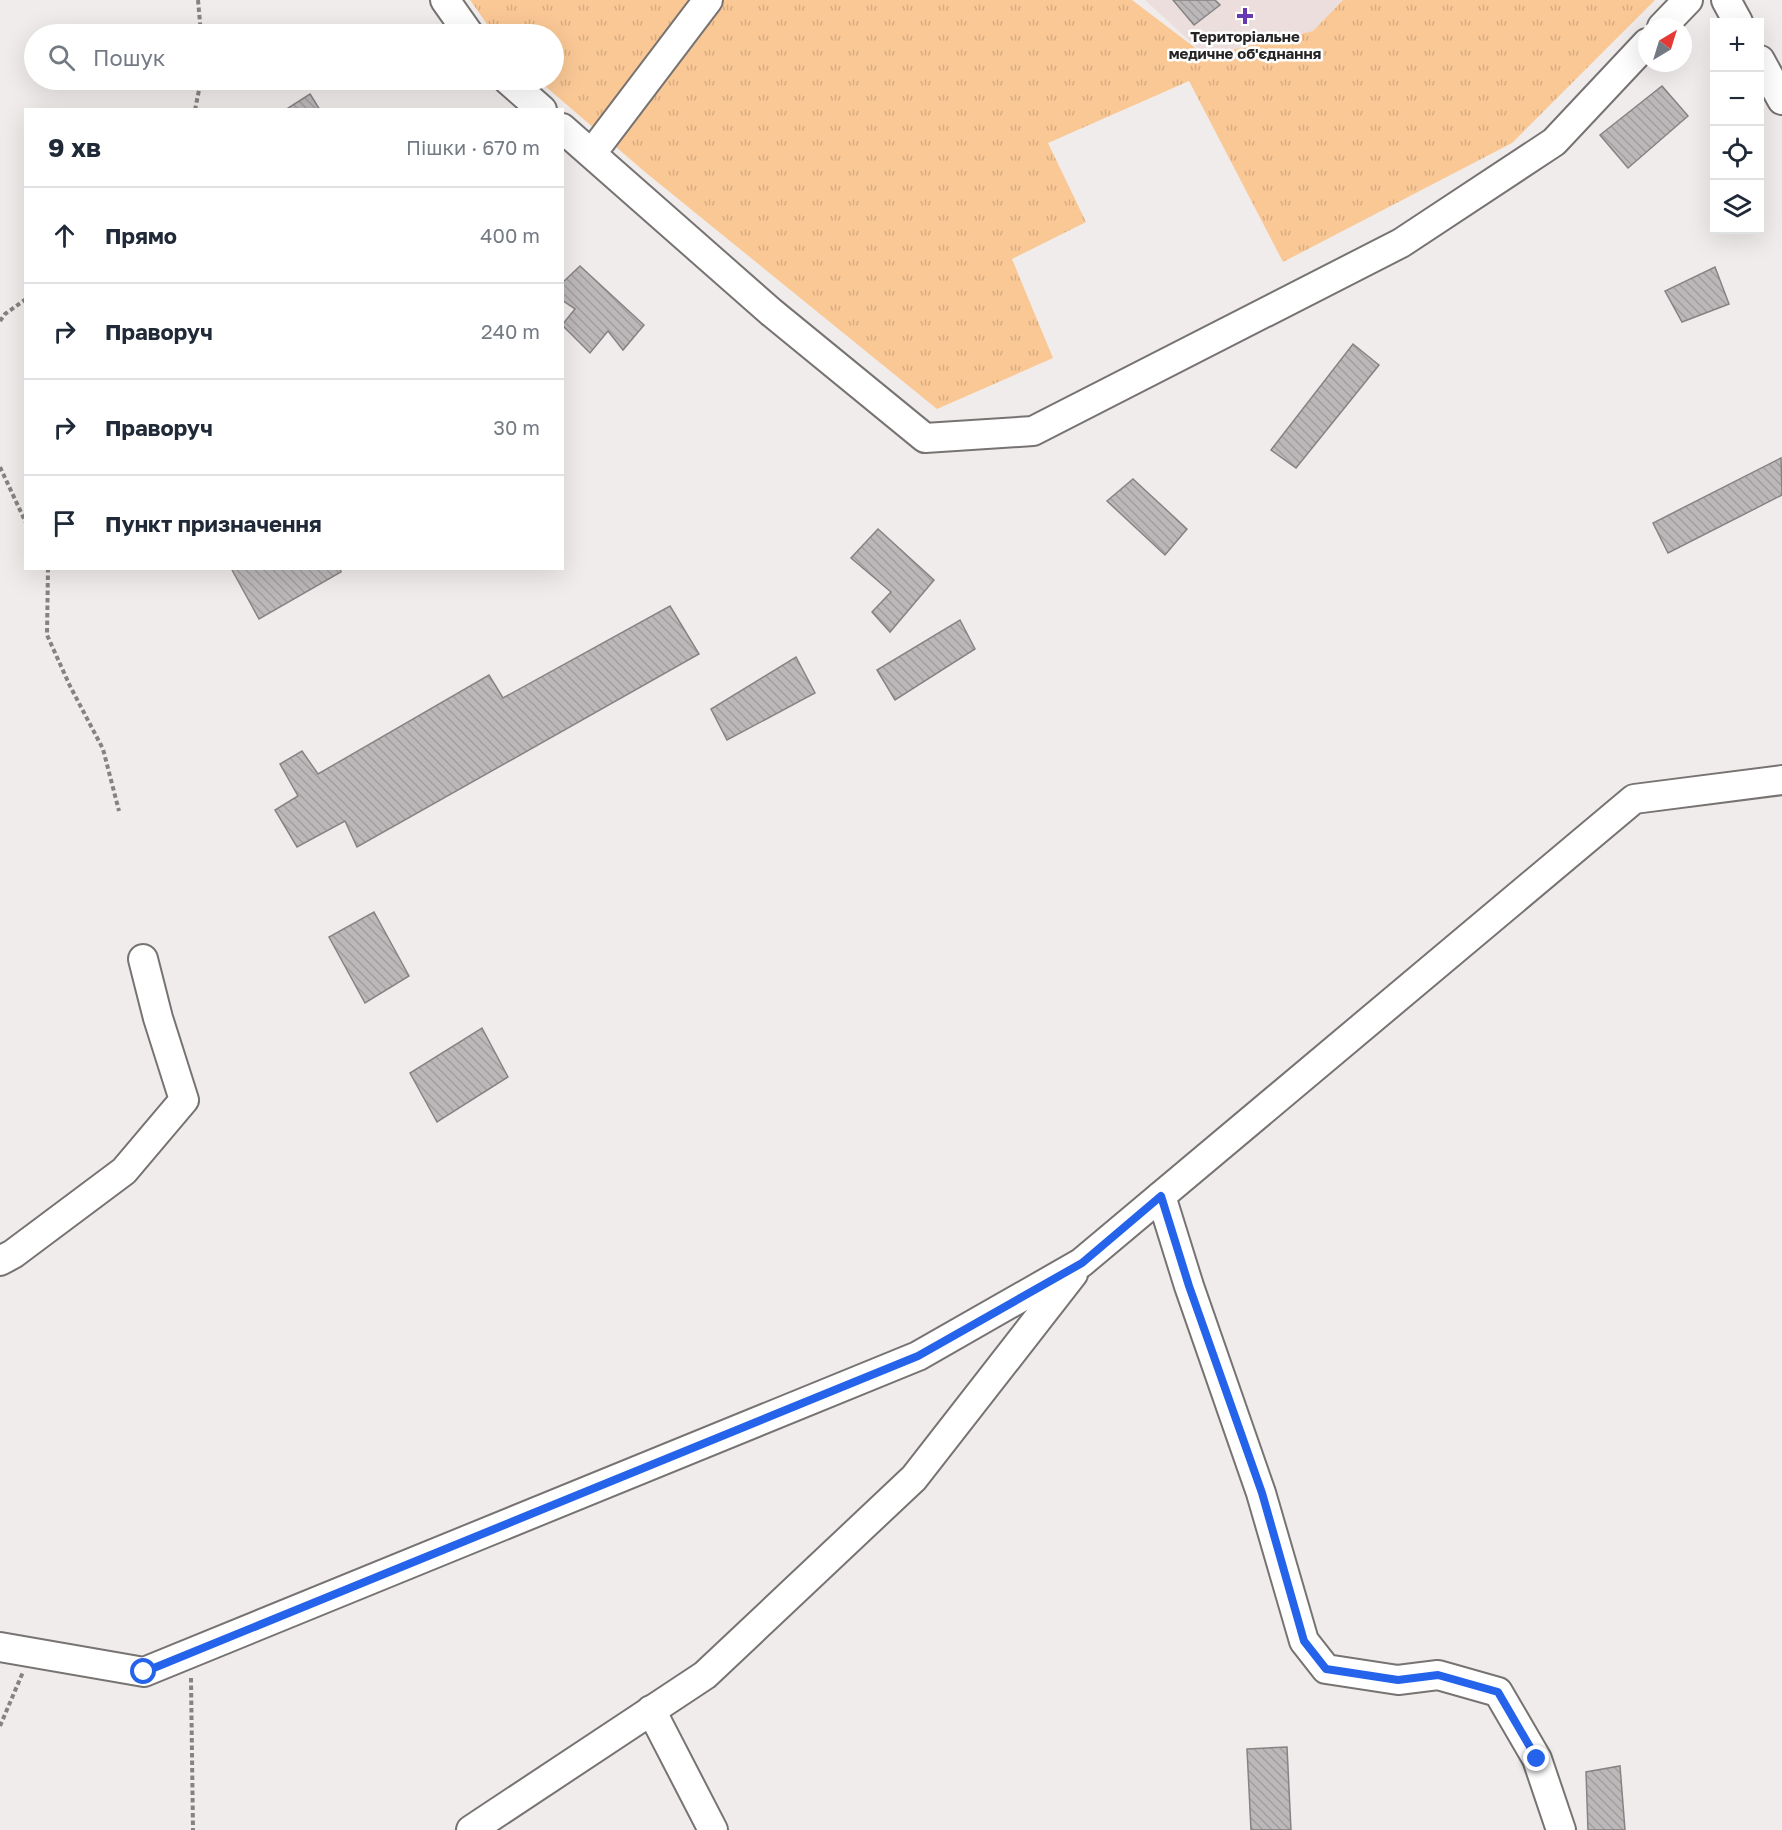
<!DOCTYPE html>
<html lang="uk">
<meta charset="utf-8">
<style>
:root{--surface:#fff;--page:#f2f2f3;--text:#1f2937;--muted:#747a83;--line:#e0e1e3}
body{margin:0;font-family:"Golos Text",sans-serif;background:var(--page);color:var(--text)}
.controls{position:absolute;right:18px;top:18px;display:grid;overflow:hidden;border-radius:0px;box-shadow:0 6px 24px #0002}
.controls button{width:54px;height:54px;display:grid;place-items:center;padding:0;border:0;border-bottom:2px solid var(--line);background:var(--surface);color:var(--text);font:30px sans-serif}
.compass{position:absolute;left:1638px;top:18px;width:54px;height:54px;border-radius:50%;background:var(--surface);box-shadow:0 6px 24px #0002;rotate:38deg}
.stop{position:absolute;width:18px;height:18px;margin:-14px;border:4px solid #2563eb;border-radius:50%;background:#fff}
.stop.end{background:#2563eb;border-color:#fff;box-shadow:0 2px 6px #0008}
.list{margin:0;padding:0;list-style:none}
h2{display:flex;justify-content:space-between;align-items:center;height:78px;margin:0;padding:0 24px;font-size:26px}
h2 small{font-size:20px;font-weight:400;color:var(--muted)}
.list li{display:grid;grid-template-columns:39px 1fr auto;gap:18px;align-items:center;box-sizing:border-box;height:96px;padding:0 24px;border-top:2px solid var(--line)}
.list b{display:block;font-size:22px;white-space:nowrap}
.list em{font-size:20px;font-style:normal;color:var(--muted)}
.icon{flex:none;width:33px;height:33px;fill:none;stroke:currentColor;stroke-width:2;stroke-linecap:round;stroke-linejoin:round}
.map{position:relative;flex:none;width:1782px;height:1830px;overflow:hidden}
.search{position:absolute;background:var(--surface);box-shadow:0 6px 24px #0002;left:24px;top:24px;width:540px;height:66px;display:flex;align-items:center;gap:15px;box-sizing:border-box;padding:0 21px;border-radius:33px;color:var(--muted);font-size:22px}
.panel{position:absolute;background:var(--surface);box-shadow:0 6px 24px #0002;left:24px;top:108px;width:540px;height:462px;border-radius:0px}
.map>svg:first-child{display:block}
.built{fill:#ebdedc}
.park{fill:url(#park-tufts)}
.building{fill:url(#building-back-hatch);stroke:#878384;stroke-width:1.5}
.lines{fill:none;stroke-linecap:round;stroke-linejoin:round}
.minor-casing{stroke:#767372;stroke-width:32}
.path{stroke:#858382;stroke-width:4;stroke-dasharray:4.5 3;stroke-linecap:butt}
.minor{stroke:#fff;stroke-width:28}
.route{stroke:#2563eb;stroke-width:8}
.poi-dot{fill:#673ab1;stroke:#fff;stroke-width:2}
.labels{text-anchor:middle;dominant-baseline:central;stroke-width:5;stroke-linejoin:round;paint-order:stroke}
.poi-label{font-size:15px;font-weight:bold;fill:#262424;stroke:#fff}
</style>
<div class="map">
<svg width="1782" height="1830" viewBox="0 0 1782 1830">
<defs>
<pattern id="park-tufts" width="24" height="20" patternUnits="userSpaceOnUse" patternTransform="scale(1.5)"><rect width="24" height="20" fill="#fac895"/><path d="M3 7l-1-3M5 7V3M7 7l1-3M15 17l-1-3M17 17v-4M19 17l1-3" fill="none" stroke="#d6ac80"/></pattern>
<pattern id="building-back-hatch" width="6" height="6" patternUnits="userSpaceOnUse" patternTransform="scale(1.5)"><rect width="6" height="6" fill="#bcb8b9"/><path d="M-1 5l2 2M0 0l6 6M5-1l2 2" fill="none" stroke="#a19e9f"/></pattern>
</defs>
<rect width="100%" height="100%" fill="#f0eceb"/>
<polygon class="built" points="1145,0 1343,0 1313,31 1206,56"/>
<polygon class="park" points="470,0 1132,0 1206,56 1313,31 1343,0 1655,0 1512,143 1283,262 1189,81 1048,143 1086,222 1012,259 1053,358 937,409 645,172 538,80 554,80 554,34 494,34"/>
<g class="building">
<polygon points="1173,0 1215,0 1220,5 1194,25"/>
<polygon points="1662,86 1688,116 1628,168 1600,135"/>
<polygon points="310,94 320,110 285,110"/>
<polygon points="580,266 644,325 623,350 608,331 590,353 562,325 575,309 562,300 562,283"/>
<polygon points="1715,267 1729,304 1682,322 1665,291"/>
<polygon points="1353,344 1379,365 1296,468 1271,450"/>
<polygon points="1781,458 1782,495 1668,553 1653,523"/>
<polygon points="1133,479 1187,529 1165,555 1107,501"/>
<polygon points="878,529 934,580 890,632 872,612 891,592 851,558"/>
<polygon points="234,568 340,568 341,572 259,619 232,570"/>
<polygon points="670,606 699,654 357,847 345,821 297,847 275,810 298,796 280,764 302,751 318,774 489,675 503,698"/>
<polygon points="960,620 975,649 895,700 877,670"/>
<polygon points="796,657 815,693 727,740 711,709"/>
<polygon points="374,912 409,976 365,1003 329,937"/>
<polygon points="482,1028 508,1077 437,1122 410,1073"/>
<polygon points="1287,1747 1291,1830 1251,1830 1247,1749"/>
<polygon points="1620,1766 1625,1830 1588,1830 1586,1772"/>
</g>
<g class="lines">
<g class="minor-casing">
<g id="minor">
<polyline points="445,0 469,34"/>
<polyline points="1726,0 1738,22"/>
<polyline points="1662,27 1688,0"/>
<polyline points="1760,60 1782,100"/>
<polyline points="508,80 542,110"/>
<polyline points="562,128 771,312 925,438 1033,431 1401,243 1554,142 1647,43"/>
<polyline points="592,153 708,0"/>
<polyline points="1161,1196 1189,1286 1261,1493 1304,1641 1326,1669 1398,1680 1438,1675 1498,1692 1537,1759 1561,1830"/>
<polyline points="0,1261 13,1254 124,1171 184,1100 158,1018 143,959"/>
<polyline points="0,1647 144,1672 918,1356 1081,1263 1634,799 1782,780"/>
<polyline points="651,1710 713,1830"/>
<polyline points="471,1830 705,1675 914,1478 1073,1274"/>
</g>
</g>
<g class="path">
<polyline points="198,0 201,34"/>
<polyline points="195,110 201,80"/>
<polyline points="0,321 5,314 26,299"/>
<polyline points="0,467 26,523"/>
<polyline points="48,568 47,635 70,686 103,749 119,811"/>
<polyline points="191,1678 193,1830"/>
<polyline points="0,1726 23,1672"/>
</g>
<use href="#minor" class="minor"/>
</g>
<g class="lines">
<polyline class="route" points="144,1672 918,1356 1082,1263 1161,1196 1189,1286 1262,1493 1304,1641 1326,1669 1398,1680 1438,1675 1498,1692 1537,1759"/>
</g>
<path class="poi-dot" d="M1242 7h6v6h6v6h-6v6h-6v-6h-6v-6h6z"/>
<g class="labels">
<g class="poi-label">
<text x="1245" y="36">Територіальне<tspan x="1245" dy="17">медичне об'єднання</tspan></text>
</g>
</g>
</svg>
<div class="controls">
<button>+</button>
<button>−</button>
<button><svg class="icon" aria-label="locate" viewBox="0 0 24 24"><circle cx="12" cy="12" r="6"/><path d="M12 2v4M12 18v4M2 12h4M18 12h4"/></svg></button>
<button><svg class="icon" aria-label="layers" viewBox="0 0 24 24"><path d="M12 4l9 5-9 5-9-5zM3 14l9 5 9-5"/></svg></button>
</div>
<svg class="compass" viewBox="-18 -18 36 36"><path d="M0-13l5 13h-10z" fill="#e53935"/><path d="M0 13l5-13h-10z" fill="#747a83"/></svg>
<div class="stop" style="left:144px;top:1672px"></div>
<div class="stop end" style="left:1537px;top:1759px"></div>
<div class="search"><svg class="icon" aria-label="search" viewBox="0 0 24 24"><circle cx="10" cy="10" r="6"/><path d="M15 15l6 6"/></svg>Пошук</div>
<section class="panel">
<h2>9 хв<small>Пішки · 670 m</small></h2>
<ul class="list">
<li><svg class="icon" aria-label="ahead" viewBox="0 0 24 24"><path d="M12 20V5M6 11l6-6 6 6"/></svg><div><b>Прямо</b></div><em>400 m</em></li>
<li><svg class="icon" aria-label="right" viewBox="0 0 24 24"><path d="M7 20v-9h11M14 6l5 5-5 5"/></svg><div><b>Праворуч</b></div><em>240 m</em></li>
<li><svg class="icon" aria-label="right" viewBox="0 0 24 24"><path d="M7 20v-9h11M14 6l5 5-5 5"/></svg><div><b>Праворуч</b></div><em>30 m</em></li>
<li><svg class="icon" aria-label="arrive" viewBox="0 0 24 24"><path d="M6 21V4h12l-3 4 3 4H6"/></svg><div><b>Пункт призначення</b></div></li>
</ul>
</section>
</div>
